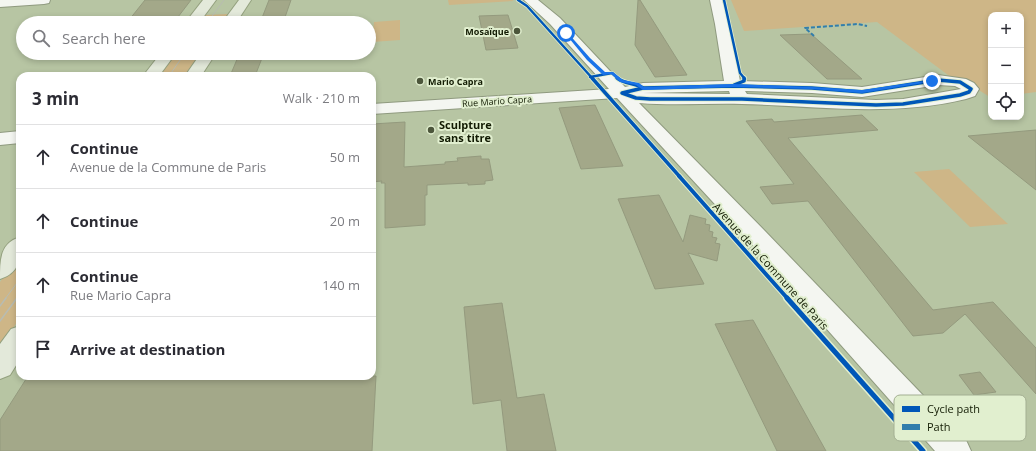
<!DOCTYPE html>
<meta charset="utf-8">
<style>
:root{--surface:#fff;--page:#f2f2f3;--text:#2b2b33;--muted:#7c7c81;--line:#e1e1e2}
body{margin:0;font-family:"Open Sans",sans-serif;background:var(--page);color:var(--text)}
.controls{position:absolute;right:12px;top:12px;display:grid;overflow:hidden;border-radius:8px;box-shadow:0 2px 6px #0003}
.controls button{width:36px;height:36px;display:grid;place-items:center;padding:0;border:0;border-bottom:1px solid var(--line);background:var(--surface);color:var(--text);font:20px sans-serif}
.stop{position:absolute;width:12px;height:12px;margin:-9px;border:3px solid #1a73e8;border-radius:50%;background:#fff}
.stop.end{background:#1a73e8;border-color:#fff;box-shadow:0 1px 4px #0008}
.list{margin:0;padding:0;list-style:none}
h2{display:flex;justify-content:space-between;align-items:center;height:52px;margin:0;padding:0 16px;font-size:17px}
h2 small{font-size:13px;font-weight:400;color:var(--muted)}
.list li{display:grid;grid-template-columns:26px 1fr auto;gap:12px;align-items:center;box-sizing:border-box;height:64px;padding:0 16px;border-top:1px solid var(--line)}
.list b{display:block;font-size:15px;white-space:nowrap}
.list p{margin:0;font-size:13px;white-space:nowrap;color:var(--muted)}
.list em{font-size:13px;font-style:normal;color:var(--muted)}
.icon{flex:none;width:22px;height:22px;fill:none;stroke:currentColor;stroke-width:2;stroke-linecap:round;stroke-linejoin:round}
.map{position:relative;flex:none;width:1036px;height:451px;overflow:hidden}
.search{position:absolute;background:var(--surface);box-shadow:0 2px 6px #0003;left:16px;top:16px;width:360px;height:44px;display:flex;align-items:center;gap:10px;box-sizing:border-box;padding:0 14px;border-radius:22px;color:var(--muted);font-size:15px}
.panel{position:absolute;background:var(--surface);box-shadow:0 2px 6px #0003;left:16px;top:72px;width:360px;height:308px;border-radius:12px}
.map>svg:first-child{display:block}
.green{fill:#ceb687}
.building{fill:#a3a889;stroke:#949a7e}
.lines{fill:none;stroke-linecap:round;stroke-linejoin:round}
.minor-casing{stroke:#8f9a7f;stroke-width:2}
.major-casing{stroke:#93a07e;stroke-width:2}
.minor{fill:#f4f6f1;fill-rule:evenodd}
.major{fill:#e3e9da;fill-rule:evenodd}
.tram-far1{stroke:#b8bcb2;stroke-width:1}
.tram{stroke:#b8bcb2;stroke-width:1.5}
.quiet{stroke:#327eac;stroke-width:2;stroke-dasharray:4 2;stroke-linecap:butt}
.cycleway-far3-casing{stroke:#e1efcf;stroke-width:4}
.cycleway-far2-casing{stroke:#e1efcf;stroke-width:5.5}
.cycleway-far1-casing{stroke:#e1efcf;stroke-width:6}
.cycleway-casing{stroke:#e1efcf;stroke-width:8}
.cycleway-far3{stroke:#0057b8;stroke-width:2.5}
.cycleway-far2{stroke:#0057b8;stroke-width:3.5}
.cycleway-far1{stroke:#0057b8;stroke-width:4}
.cycleway{stroke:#0057b8;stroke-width:5}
.route{fill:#1a73e8}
.poi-dot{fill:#4c563b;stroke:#e1efcf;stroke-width:1.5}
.labels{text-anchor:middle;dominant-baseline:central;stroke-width:4;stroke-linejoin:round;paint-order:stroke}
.far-poi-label{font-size:9px;font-weight:bold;fill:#121b03;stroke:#e1efcf;text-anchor:end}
.far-street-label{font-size:9px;fill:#121b03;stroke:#e1efcf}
.poi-label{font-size:11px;font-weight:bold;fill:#121b03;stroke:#e1efcf;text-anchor:start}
.street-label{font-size:11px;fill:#121b03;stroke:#e1efcf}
.key{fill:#e1efcf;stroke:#a3af92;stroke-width:1}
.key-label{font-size:11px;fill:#121b03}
</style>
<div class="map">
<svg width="1036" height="451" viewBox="0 0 1036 451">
<rect width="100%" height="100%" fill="#b7c5a3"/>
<g class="green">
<polygon points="448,0 512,0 514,1 449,5"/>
<polygon points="731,0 1036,0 1036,92 1021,94 1021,15 991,15 990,97 972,86 948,75 877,22 744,31"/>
<polygon points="228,14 222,23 199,23 205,15"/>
<polygon points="400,20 400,40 372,42 374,22"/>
<polygon points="176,53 202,53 187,76 158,76"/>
<polygon points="949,169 1008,224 970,227 914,172"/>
<polygon points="20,256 20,318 0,347 0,282"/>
</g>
<g class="building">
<polygon points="145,0 191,0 178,17 129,20"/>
<polygon points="269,0 291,0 283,23 260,23"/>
<polygon points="638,0 640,0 687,75 655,77 635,45"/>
<polygon points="508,15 518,48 486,50 479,16"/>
<polygon points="811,34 862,79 827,79 780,35"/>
<polygon points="247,53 264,53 255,76 230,76 238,57 246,57"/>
<polygon points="595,105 623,166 581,169 559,108"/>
<polygon points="862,115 878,130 788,138 933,310 993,302 1036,348 1036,394 965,314 943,333 913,336 808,201 772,204 760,187 794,184 746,121 772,119 774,122"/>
<polygon points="405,122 404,167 445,164 445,162 458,161 457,158 481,156 481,159 489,159 493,180 485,181 485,184 468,185 468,183 427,185 427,195 425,195 425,225 385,228 385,183 381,183 382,181 372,182 372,124"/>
<polygon points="1036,130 1036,190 968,136"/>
<polygon points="659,195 683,242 690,215 706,219 705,224 710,225 709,231 713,232 712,237 717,238 715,243 720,244 717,261 688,253 704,284 655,289 618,199"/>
<polygon points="502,303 517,398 544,394 556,451 507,451 501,400 473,404 464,307"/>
<polygon points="753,320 826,451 777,451 715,324"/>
<polygon points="980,372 996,392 974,395 959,375"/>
<polygon points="28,376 376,376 372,451 0,451 0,420"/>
</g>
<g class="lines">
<g class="minor-casing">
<g id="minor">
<polygon points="0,0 50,0 49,3 44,4 0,7"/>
<path d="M524 0H538L560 18 625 87 643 83 724 81 715 24 710 0H722L729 24 740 81 812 83 862 87 938 75 966 79 974 83 979 89 975 96 966 99C892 117 817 106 742 104 708 103 673 106 639 103L763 229 966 440 971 451H935L747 239 617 98 372 114V104L609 89 550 24ZM938 85 955 86 961 89 903 99 876 100 747 94 745 91 812 93 862 97ZM729 91 730 94 641 93H643Z"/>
<polygon points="20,131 20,143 0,145 0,133"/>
</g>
</g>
<g class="major-casing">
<g id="major">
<polygon points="203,0 216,0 199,23 185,23"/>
<polygon points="239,0 251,0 236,23 222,23"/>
<polygon points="161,53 176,53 159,76 143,76"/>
<polygon points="201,53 216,53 201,76 185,76"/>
<path d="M20 237C20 256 22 272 0 279 0 260 0 243 20 237Z"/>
<polygon points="20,326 20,359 10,375 0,379 0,344 11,329"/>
</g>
</g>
<use href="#minor" class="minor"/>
<use href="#major" class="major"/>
<g class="tram-far1">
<polyline points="207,23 224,0"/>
<polyline points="169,76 185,53"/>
<polyline points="5,299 20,279"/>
<polyline points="16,299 20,293"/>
</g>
<g class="tram">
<polyline points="0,306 6,298"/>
<polyline points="0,321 17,298"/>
</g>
<polyline class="quiet" points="814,36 805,28 858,24 867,26"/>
<g class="cycleway-far3-casing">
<g id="cycleway-far3">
<polyline points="518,0 527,6 593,79"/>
<polyline points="724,0 740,73 745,79"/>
<polyline points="590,77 612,73 619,79"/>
</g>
</g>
<g class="cycleway-far2-casing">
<g id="cycleway-far2">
<polyline points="592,78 680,177"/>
<path d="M617 78C624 84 635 83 643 88"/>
<polygon points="938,80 960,82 971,89 969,92 960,95 903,104 876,105 742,99 650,99 636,98 622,93 643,88 733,86 812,88 862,92"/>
<polyline points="734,85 744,81 744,78"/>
</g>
</g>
<g class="cycleway-far1-casing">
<polyline id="cycleway-far1" points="679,176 788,299"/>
</g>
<g class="cycleway-casing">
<polyline id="cycleway" points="787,298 923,451"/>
</g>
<use href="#cycleway-far3" class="cycleway-far3"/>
<use href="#cycleway-far2" class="cycleway-far2"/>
<use href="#cycleway-far1" class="cycleway-far1"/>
<use href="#cycleway" class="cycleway"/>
</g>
<polygon class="route" points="564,32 567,32 590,58 605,72 613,72 623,80 639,83 644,87 733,84 812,87 862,90 932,80 935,81 862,93 812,89 733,87 643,90 636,85 620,82 611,74 603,75 587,60"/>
<g class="poi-dot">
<circle cx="517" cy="31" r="4"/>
<circle cx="420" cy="81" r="4"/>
<circle cx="431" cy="130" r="4"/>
</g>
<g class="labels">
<g class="far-poi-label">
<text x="509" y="31">Mosaïque</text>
<text x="428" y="81" text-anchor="start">Mario Capra</text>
</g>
<g class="far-street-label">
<text transform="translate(497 101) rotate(-4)">Rue Mario Capra</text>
</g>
<g class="poi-label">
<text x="439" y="124">Sculpture<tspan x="439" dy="13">sans titre</tspan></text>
</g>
<g class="street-label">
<text transform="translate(771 266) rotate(48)">Avenue de la Commune de Paris</text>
</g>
</g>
<rect x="894" y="395" width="132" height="46" rx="6" class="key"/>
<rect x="902" y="406" width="18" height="6" fill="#0057b8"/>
<rect x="902" y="424" width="18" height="6" fill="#327eac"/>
<g class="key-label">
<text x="927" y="413">Cycle path</text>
<text x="927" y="431">Path</text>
</g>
</svg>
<div class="controls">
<button>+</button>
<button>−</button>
<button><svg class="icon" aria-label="locate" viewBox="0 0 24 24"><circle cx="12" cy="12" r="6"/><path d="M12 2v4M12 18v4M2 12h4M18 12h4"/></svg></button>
</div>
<div class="stop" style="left:566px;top:33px"></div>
<div class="stop end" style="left:932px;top:81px"></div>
<div class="search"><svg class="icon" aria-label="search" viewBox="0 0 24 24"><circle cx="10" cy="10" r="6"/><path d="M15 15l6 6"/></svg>Search here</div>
<section class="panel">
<h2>3 min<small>Walk · 210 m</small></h2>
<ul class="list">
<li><svg class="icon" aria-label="ahead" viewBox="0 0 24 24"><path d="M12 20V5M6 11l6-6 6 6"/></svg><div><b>Continue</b><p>Avenue de la Commune de Paris</p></div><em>50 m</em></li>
<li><svg class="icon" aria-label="ahead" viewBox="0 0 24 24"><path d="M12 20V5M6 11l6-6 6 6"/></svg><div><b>Continue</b></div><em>20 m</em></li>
<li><svg class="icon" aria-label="ahead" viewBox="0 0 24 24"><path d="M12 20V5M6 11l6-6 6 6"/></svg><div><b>Continue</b><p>Rue Mario Capra</p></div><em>140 m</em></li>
<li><svg class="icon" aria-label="arrive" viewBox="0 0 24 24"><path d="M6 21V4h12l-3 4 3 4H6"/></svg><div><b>Arrive at destination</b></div></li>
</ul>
</section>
</div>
